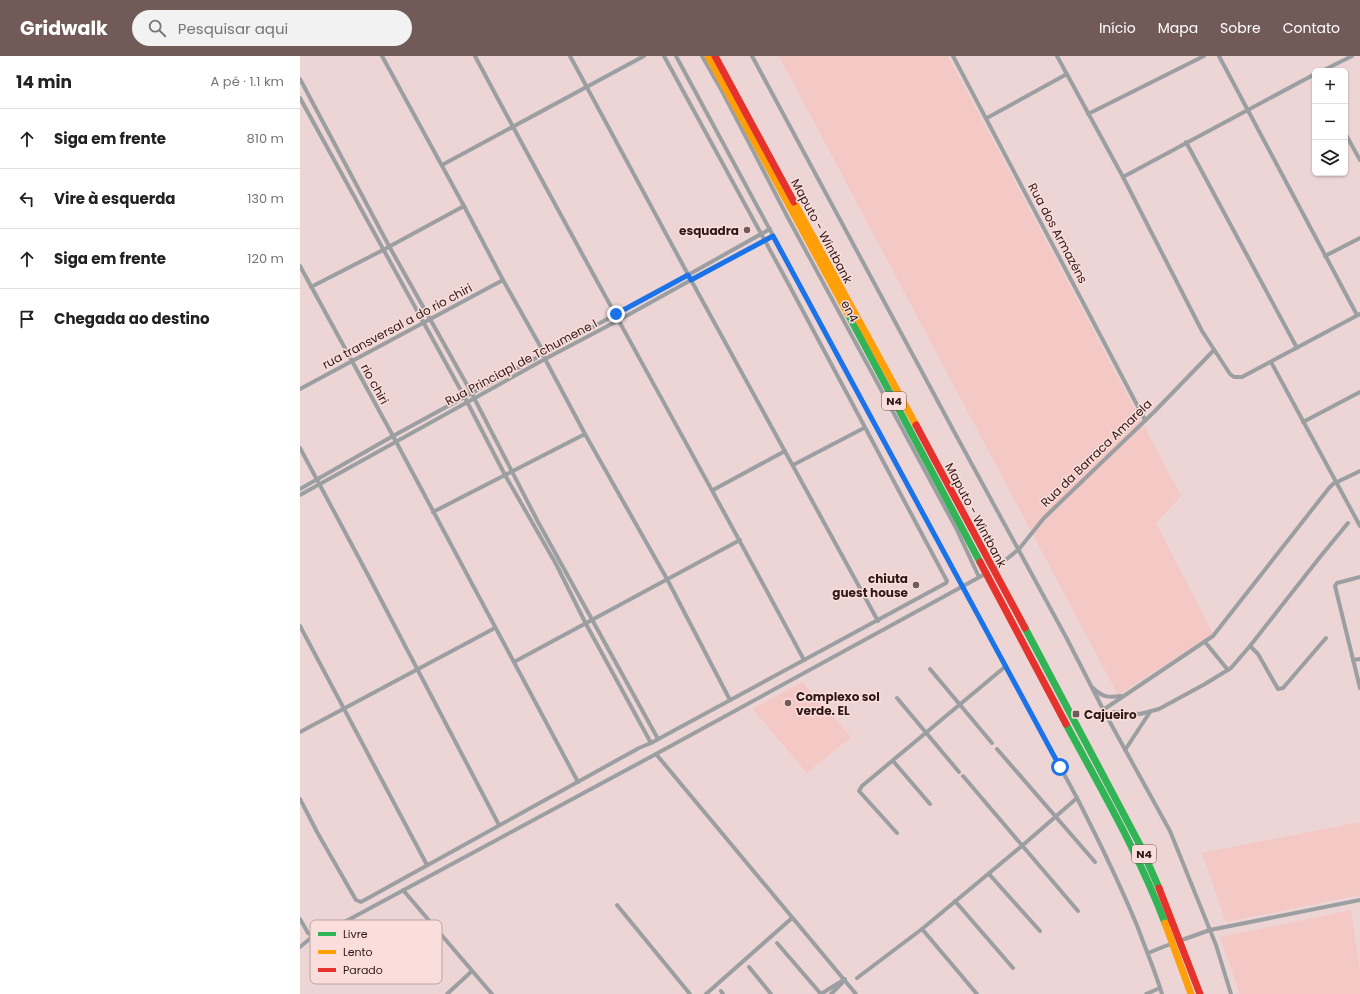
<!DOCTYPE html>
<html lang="pt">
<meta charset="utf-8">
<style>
:root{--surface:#fff;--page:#f2f2f2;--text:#222;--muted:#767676;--line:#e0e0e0;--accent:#725a58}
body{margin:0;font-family:Poppins,sans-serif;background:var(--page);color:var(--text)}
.controls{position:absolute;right:12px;top:12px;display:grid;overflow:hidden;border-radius:6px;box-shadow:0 1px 3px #0004}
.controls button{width:36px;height:36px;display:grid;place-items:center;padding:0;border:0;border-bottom:1px solid var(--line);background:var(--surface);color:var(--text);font:20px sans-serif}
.stop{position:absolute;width:12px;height:12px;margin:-9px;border:3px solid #1a73e8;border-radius:50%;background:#fff}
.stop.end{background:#1a73e8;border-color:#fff;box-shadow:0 1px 4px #0008}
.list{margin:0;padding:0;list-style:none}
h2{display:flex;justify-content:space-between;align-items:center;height:52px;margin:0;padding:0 16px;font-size:17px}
h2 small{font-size:13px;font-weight:400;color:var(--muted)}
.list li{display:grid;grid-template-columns:26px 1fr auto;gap:12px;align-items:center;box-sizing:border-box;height:60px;padding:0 16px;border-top:1px solid var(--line)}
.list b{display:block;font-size:15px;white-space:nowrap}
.list em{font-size:13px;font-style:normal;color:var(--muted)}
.icon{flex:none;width:22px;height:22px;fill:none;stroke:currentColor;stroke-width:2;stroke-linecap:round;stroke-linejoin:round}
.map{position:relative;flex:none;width:1060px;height:938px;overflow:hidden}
header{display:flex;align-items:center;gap:24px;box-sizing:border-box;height:56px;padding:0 20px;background:var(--accent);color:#fff}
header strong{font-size:19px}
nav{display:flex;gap:22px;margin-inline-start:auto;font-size:14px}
.search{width:280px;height:36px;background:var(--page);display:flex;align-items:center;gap:10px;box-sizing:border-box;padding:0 14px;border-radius:22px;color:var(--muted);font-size:15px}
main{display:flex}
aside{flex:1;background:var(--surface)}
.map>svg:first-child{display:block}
.built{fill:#f4c8c5}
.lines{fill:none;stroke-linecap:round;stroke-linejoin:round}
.street{stroke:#9c9fa1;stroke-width:4}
.fast{stroke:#30b455;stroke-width:7}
.slow{stroke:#ff9f0a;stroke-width:7}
.jam{stroke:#e5322d;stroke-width:7}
.route{stroke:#1a73e8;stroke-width:5}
.poi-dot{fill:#725a58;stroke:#fadedb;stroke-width:1.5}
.labels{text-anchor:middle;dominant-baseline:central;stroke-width:3;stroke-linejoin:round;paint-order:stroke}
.shield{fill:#fadedb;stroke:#6d5351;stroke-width:1}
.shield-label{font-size:11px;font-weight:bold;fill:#301816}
.poi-label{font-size:12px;font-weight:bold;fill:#301816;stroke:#fadedb;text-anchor:end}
.street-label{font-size:12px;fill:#301816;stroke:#fadedb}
.key{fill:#fadedb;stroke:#bda3a0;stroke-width:1}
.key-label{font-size:11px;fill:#301816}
</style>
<header>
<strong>Gridwalk</strong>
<div class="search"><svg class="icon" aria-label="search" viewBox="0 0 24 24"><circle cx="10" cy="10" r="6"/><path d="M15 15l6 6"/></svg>Pesquisar aqui</div>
<nav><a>Início</a><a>Mapa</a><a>Sobre</a><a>Contato</a></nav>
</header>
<main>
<aside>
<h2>14 min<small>A pé · 1.1 km</small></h2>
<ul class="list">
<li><svg class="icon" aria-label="ahead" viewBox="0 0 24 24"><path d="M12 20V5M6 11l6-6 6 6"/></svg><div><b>Siga em frente</b></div><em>810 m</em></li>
<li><svg class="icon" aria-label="left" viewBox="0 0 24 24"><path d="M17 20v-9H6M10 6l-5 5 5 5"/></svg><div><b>Vire à esquerda</b></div><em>130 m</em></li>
<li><svg class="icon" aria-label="ahead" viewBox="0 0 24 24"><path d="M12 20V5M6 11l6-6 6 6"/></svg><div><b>Siga em frente</b></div><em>120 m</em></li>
<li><svg class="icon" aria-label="arrive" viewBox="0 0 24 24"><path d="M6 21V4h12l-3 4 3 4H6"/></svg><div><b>Chegada ao destino</b></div></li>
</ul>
</aside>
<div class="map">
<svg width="1060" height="938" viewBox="0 0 1060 938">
<rect width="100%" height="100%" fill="#ecd5d4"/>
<g class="built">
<polygon points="479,0 648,0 752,196 881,440 856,467 913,578 818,639"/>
<polygon points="502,626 551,681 507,717 453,653"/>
<polygon points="1060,766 1060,839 926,866 902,797"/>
<polygon points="1051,854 1060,915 1060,938 940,938 920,881"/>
</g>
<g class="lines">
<g class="street">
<polyline points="82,0 164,150 203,224 243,295 245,303 285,378 367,523 430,644"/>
<path d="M175 0C283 203 396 402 504 604"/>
<polyline points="270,0 391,224 578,565"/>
<path d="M376 0 777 742C799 785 820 828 838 872 846 894 855 915 862 938"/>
<polyline points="402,0 422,35 487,160 656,472 679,521"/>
<polyline points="452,0 657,381 766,581 806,659 870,775 916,889 931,938"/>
<polyline points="653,0 845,364"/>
<polyline points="757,0 823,121 902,275 930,318 934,321 942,321 1060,258"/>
<polyline points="919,0 1057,259"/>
<polyline points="1022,15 1052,0"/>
<polyline points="0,23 89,190 171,336 237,464 358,683"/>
<polyline points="0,42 164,340 205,419 256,508 286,568 351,687"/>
<polyline points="788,58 904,0"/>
<polyline points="687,62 767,18"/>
<polyline points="1045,77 1060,104"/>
<polyline points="886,86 997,292"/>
<polyline points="142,109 344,0"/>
<polyline points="823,121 1015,18"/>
<polyline points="1025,200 1060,182"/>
<polyline points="0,210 93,380 278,726"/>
<polyline points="11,231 83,194 164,150"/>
<polyline points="971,306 1060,470"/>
<polyline points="0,333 203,224"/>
<polyline points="1003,366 1060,336"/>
<polyline points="0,392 68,519 199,769"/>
<polyline points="493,409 564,372"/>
<polyline points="0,433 93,380 388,219 470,173"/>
<polyline points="413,434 485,395"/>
<polyline points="0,439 245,303 319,264 391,224 473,180"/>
<polyline points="133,456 285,378"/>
<polyline points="693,514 719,493 744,462 854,356 914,294"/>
<polyline points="1060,521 1037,527 1035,530 1060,632"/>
<polyline points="0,570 127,809"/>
<polyline points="905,586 928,614"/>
<polyline points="950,590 958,598 978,633 983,632 1026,582"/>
<polyline points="1053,604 1060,603"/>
<polyline points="214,606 440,484"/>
<polyline points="630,613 692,687"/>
<path d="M793 632C802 641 808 642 821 640"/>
<polyline points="597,642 659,716"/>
<polyline points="803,654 913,580 1029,432 1033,428 1060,415"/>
<polyline points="806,659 813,656 840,658 859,653 905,628 931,612 950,590 1020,501 1048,467"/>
<polyline points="0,676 195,572"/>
<polyline points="697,693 795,806"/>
<polyline points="825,694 850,656"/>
<polyline points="356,698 556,938"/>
<polyline points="593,705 630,748"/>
<polyline points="663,720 778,855"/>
<polyline points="0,743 17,776 56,844 61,846 339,692 351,687 646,527 647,525 488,227 364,0"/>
<polyline points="597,777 559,735 562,730 706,610"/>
<polyline points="689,818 740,875"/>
<polyline points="103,834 192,938"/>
<polyline points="655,845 713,912"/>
<polyline points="317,849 390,938"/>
<polyline points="0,863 8,877 13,880"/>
<polyline points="622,873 677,938"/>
<polyline points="879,885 910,874 1060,844"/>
<polyline points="477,887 521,938 545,923"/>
<polyline points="0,891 13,880 17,880 24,877 356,698 687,517"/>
<polyline points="848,897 873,887"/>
<polyline points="449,911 471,938"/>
<polyline points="557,922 622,873 723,789 777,742"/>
<polyline points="421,935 423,938"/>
<polyline points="147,938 172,915"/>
<polyline points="406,938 492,862"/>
<polyline points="531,938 542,927"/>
<polyline points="846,938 860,932"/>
</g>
<g class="fast">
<polyline points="548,258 680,506"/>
<polyline points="725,572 840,789 859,832"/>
<path d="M766 668C801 733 839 798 865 867"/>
</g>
<g class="slow">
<polyline points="408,0 548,258"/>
<polyline points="494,146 616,369"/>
<polyline points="865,867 891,938"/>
</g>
<g class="jam">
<polyline points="415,0 494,146"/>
<polyline points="616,369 725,572"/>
<polyline points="680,506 766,668"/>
<polyline points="859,832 900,938"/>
</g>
</g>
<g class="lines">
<polyline class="route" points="316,258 388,219 391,224 473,180 760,711"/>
</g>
<g class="poi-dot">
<circle cx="447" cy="174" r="4"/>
<circle cx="616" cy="529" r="4"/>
<circle cx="488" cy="647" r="4"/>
<rect x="772" y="654" width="8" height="8" rx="2"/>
</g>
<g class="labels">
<g class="shield">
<rect x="582" y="336" width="24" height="18" rx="3"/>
<rect x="832" y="789" width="24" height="18" rx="3"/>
</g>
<g class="shield-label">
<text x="594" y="345">N4</text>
<text x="844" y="798">N4</text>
</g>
<g class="poi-label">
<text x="439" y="174">esquadra</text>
<text x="608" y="522">chiuta<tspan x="608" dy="14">guest house</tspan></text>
<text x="496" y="640" text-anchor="start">Complexo sol<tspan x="496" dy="14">verde. EL</tspan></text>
<text x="784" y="658" text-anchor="start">Cajueiro</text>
</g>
<g class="street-label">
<text transform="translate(522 175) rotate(62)">Maputo - Wintbank</text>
<text transform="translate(758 177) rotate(62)">Rua dos Armazéns</text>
<text transform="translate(550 255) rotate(62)">en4</text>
<text transform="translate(97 270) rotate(-28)">rua transversal a do rio chiri</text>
<text transform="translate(221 306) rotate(-28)">Rua Princiapl de Tchumene I</text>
<text transform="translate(75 328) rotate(61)">rio chiri</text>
<text transform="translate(796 397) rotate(-44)">Rua da Barraca Amarela</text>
<text transform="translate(676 459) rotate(62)">Maputo - Wintbank</text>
</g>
</g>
<rect x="10" y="864" width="132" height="64" rx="6" class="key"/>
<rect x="18" y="876" width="18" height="4" fill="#30b455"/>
<rect x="18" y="894" width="18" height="4" fill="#ff9f0a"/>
<rect x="18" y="912" width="18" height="4" fill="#e5322d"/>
<g class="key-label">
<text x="43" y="882">Livre</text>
<text x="43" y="900">Lento</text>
<text x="43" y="918">Parado</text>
</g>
</svg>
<div class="controls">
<button>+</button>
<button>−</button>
<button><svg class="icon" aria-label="layers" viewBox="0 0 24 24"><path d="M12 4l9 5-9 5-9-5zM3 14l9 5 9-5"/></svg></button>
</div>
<div class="stop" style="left:760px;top:711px"></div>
<div class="stop end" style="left:316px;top:258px"></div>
</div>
</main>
